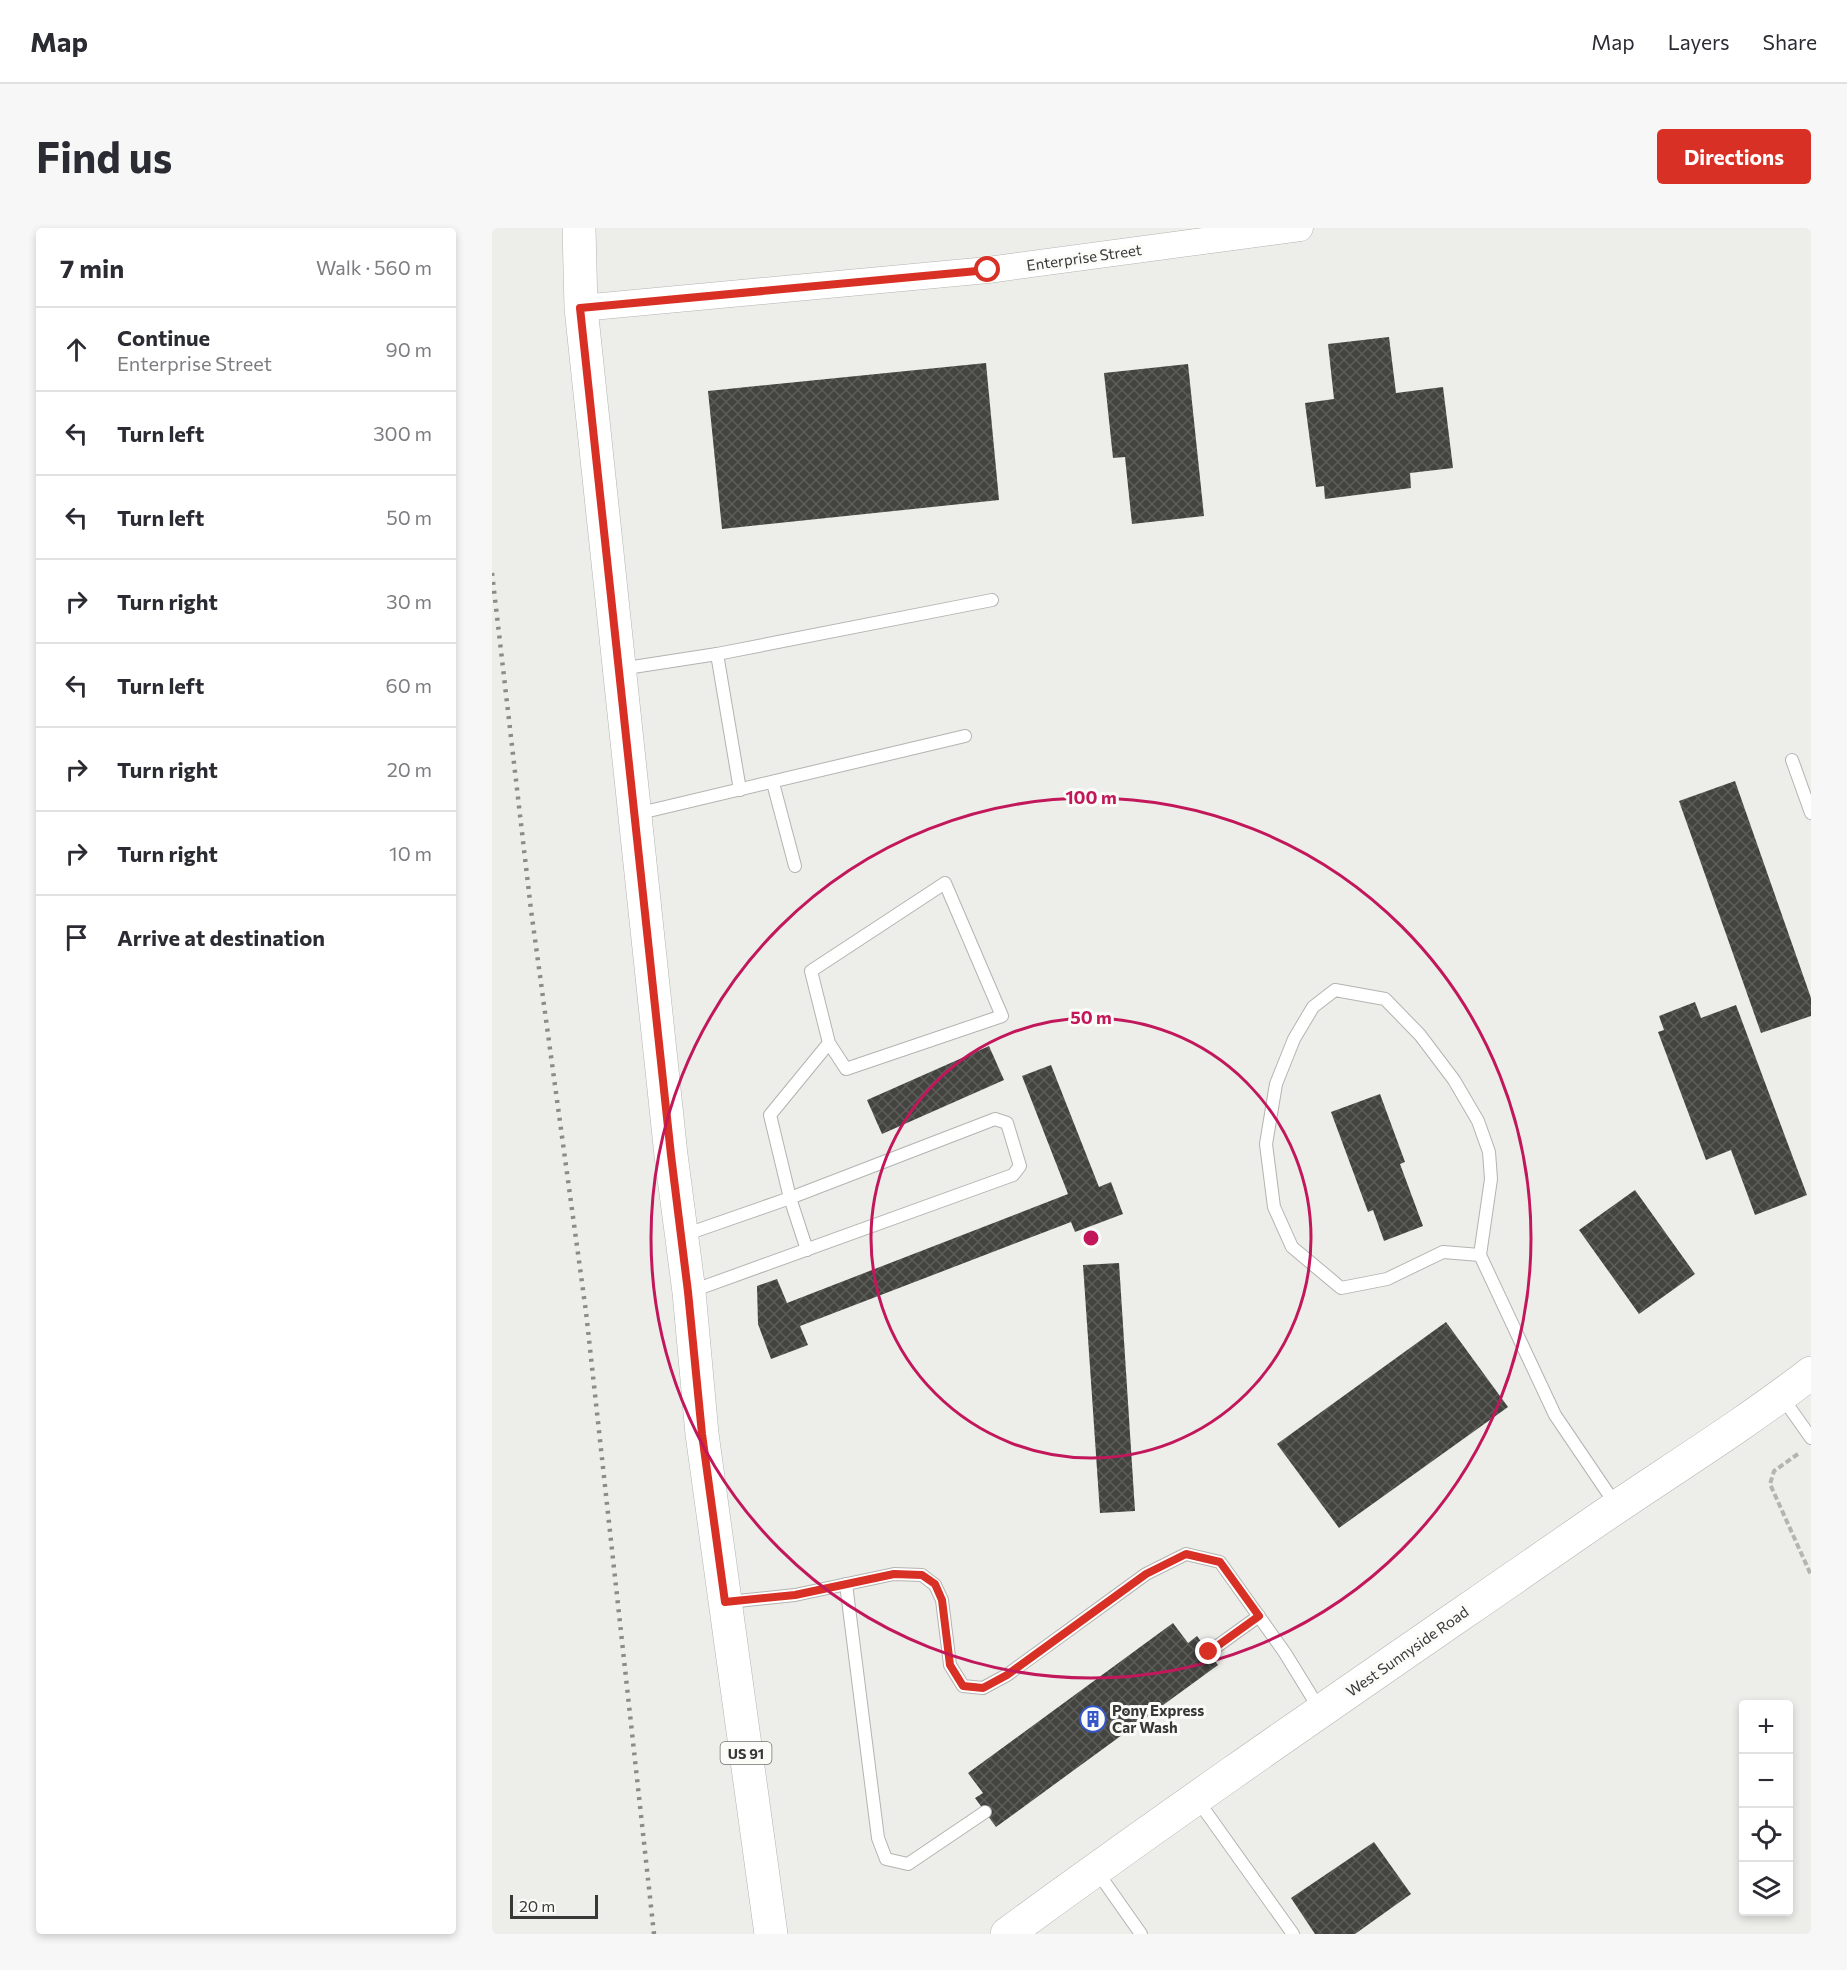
<!DOCTYPE html>
<meta charset="utf-8">
<style>
:root{--surface:#fff;--page:#f7f7f7;--text:#2b2b33;--muted:#7c7c81;--line:#e1e1e2;--accent:#d93025}
body{margin:0;font-family:Commissioner,sans-serif;background:var(--page);color:var(--text)}
.controls{position:absolute;right:18px;bottom:18px;display:grid;overflow:hidden;border-radius:6px;box-shadow:0 3px 9px #0003}
.controls button{width:54px;height:54px;display:grid;place-items:center;padding:0;border:0;border-bottom:2px solid var(--line);background:var(--surface);color:var(--text);font:30px sans-serif}
.scale{position:absolute;left:18px;bottom:15px;width:88px;box-sizing:border-box;padding-left:6px;border:3px solid #383836;border-top:0;font-size:16px;line-height:21px;white-space:nowrap;color:#383836;-webkit-text-stroke:4px #fbfcf8;paint-order:stroke}
.stop{position:absolute;width:18px;height:18px;margin:-14px;border:4px solid #d93025;border-radius:50%;background:#fff}
.stop.end{background:#d93025;border-color:#fff;box-shadow:0 2px 6px #0008}
.list{margin:0;padding:0;list-style:none}
h2{display:flex;justify-content:space-between;align-items:center;height:78px;margin:0;padding:0 24px;font-size:26px}
h2 small{font-size:20px;font-weight:400;color:var(--muted)}
.list li{display:grid;grid-template-columns:39px 1fr auto;gap:18px;align-items:center;box-sizing:border-box;height:84px;padding:0 24px;border-top:2px solid var(--line)}
.list b{display:block;font-size:22px;white-space:nowrap}
.list p{margin:0;font-size:20px;white-space:nowrap;color:var(--muted)}
.list em{font-size:20px;font-style:normal;color:var(--muted)}
.icon{flex:none;width:33px;height:33px;fill:none;stroke:currentColor;stroke-width:2;stroke-linecap:round;stroke-linejoin:round}
.map{position:relative;flex:none;width:1319px;height:1706px;overflow:hidden;border-radius:6px}
header{display:flex;align-items:center;gap:36px;box-sizing:border-box;height:84px;padding:0 30px;background:var(--surface);border-bottom:2px solid var(--line)}
header strong{font-size:28px}
nav{display:flex;gap:33px;margin-inline-start:auto;font-size:21px}
.intro{display:flex;align-items:center;justify-content:space-between;box-sizing:border-box;height:144px;padding:0 36px}
h1{margin:0;font-size:42px}
.button{padding:15px 27px;border-radius:6px;background:var(--accent);color:#fff;font-size:21px;font-weight:700}
main{display:flex;gap:36px;padding:0 36px}
aside{flex:1;background:var(--surface);border-radius:6px;box-shadow:0 3px 9px #0003}
.map>svg:first-child{display:block}
.building{fill:url(#building-cross-hatch)}
.lines{fill:none;stroke-linecap:round;stroke-linejoin:round}
.service-casing{stroke:#b3b4b0;stroke-width:14}
.minor-casing{stroke:#b3b4b0;stroke-width:27}
.primary-casing{stroke:#b3b4b0;stroke-width:34}
.trunk-casing{stroke:#b3b4b0;stroke-width:34}
.path{stroke:#b4b4b1;stroke-width:4;stroke-dasharray:6 3;stroke-linecap:butt}
.service{stroke:#fff;stroke-width:12}
.minor{stroke:#fff;stroke-width:26}
.primary{stroke:#fff;stroke-width:33}
.trunk{stroke:#fff;stroke-width:33}
.rail{stroke:#8b8b88;stroke-width:4.5;stroke-dasharray:3 6;stroke-linecap:butt}
.route{stroke:#d93025;stroke-width:8}
.ring{fill:none;stroke:#c2185b;stroke-width:3}
.labels{text-anchor:middle;dominant-baseline:central;stroke-width:6;stroke-linejoin:round;paint-order:stroke}
.shield{fill:#fbfcf8;stroke:#727370;stroke-width:1.5}
.shield-label{font-size:14px;font-weight:bold;fill:#383836}
.street-label{font-size:15px;fill:#383836;stroke:#fbfcf8}
.poi-label{font-size:15px;font-weight:bold;fill:#383836;stroke:#fbfcf8;text-anchor:start}
.centre{fill:#c2185b;stroke:#fbfcf8;stroke-width:3}
.ring-label{font-size:18px;text-anchor:middle;font-weight:bold;fill:#c2185b;stroke:#fbfcf8;stroke-width:6;stroke-linejoin:round;paint-order:stroke}
</style>
<header>
<strong>Map</strong>
<nav><a>Map</a><a>Layers</a><a>Share</a></nav>
</header>
<div class="intro"><h1>Find us</h1><a class="button">Directions</a></div>
<main>
<aside>
<h2>7 min<small>Walk · 560 m</small></h2>
<ul class="list">
<li><svg class="icon" aria-label="ahead" viewBox="0 0 24 24"><path d="M12 20V5M6 11l6-6 6 6"/></svg><div><b>Continue</b><p>Enterprise Street</p></div><em>90 m</em></li>
<li><svg class="icon" aria-label="left" viewBox="0 0 24 24"><path d="M17 20v-9H6M10 6l-5 5 5 5"/></svg><div><b>Turn left</b></div><em>300 m</em></li>
<li><svg class="icon" aria-label="left" viewBox="0 0 24 24"><path d="M17 20v-9H6M10 6l-5 5 5 5"/></svg><div><b>Turn left</b></div><em>50 m</em></li>
<li><svg class="icon" aria-label="right" viewBox="0 0 24 24"><path d="M7 20v-9h11M14 6l5 5-5 5"/></svg><div><b>Turn right</b></div><em>30 m</em></li>
<li><svg class="icon" aria-label="left" viewBox="0 0 24 24"><path d="M17 20v-9H6M10 6l-5 5 5 5"/></svg><div><b>Turn left</b></div><em>60 m</em></li>
<li><svg class="icon" aria-label="right" viewBox="0 0 24 24"><path d="M7 20v-9h11M14 6l5 5-5 5"/></svg><div><b>Turn right</b></div><em>20 m</em></li>
<li><svg class="icon" aria-label="right" viewBox="0 0 24 24"><path d="M7 20v-9h11M14 6l5 5-5 5"/></svg><div><b>Turn right</b></div><em>10 m</em></li>
<li><svg class="icon" aria-label="arrive" viewBox="0 0 24 24"><path d="M6 21V4h12l-3 4 3 4H6"/></svg><div><b>Arrive at destination</b></div></li>
</ul>
</aside>
<div class="map">
<svg width="1319" height="1706" viewBox="0 0 1319 1706">
<defs>
<pattern id="building-cross-hatch" width="8" height="8" patternUnits="userSpaceOnUse" patternTransform="scale(1.5)"><rect width="8" height="8" fill="#434440"/><path d="M0 0l8 8M0 8l8-8" fill="none" stroke="#5d5d5a"/></pattern>
</defs>
<rect width="100%" height="100%" fill="#edeeea"/>
<g class="building">
<polygon points="897,109 904,165 951,159 961,240 918,245 919,260 833,271 832,258 824,259 813,175 842,171 836,116"/>
<polygon points="494,135 507,272 230,301 216,163"/>
<polygon points="696,136 712,288 640,296 633,229 621,230 612,145"/>
<polygon points="1243,553 1319,770 1319,788 1269,805 1187,573"/>
<polygon points="1203,774 1209,790 1244,777 1315,967 1263,987 1239,922 1214,932 1166,804 1172,802 1167,788"/>
<polygon points="497,818 512,852 390,906 375,872"/>
<polygon points="559,837 607,959 619,954 631,986 583,1004 579,994 308,1098 316,1117 279,1131 266,1096 265,1058 285,1051 295,1075 576,966 530,848"/>
<polygon points="888,866 913,934 908,936 931,998 892,1013 881,982 876,984 839,884"/>
<polygon points="1143,962 1203,1046 1147,1086 1087,1002"/>
<polygon points="627,1035 643,1283 608,1285 591,1037"/>
<polygon points="954,1094 1016,1179 847,1300 785,1216"/>
<polygon points="681,1395 696,1415 705,1408 726,1437 504,1599 483,1570 491,1565 476,1545"/>
<polygon points="882,1614 919,1666 863,1706 823,1706 799,1670"/>
</g>
<g class="lines">
<g class="service-casing">
<g id="service">
<polyline points="225,426 248,562"/>
<polyline points="128,441 225,426 500,372"/>
<polyline points="1300,532 1319,585"/>
<polyline points="281,555 303,638"/>
<polyline points="144,586 473,508"/>
<polyline points="192,1007 298,970 503,891 515,895 528,938 521,947 200,1063"/>
<polyline points="315,1022 298,970 278,887 337,815 354,841 510,788 453,655 319,743 337,815"/>
<polyline points="988,1027 951,1024 895,1051 849,1060 800,1019 782,979 774,916 784,856 802,811 821,779 843,762 893,771 928,807 962,852 986,893 997,924 999,951 988,1027 1063,1187 1124,1277"/>
<polyline points="1290,1169 1319,1210"/>
<polyline points="354,1356 386,1610 394,1631 416,1636 493,1584"/>
<polyline points="236,1374 303,1367 402,1346 430,1347 443,1357 450,1372 458,1437 471,1458 491,1460 515,1447 654,1346 694,1326 728,1334 793,1425 828,1482"/>
<polyline points="717,1424 767,1388"/>
<polyline points="704,1570 801,1706"/>
<polyline points="604,1642 649,1706"/>
</g>
</g>
<g class="minor-casing">
<polyline id="minor" points="89,80 496,42 808,0"/>
</g>
<g class="primary-casing">
<polyline id="primary" points="87,0 89,80 179,927 197,1064 210,1206 279,1706"/>
</g>
<g class="trunk-casing">
<path id="trunk" d="M515 1706C703 1568 896 1437 1088 1304 1164 1251 1245 1202 1319 1145"/>
</g>
<polyline class="path" points="1306,1226 1282,1243 1278,1256 1319,1347"/>
<use href="#service" class="service"/>
<use href="#minor" class="minor"/>
<use href="#primary" class="primary"/>
<use href="#trunk" class="trunk"/>
<polyline class="rail" points="0,345 39,682 94,1084 162,1706"/>
</g>
<g class="lines">
<polyline class="route" points="496,42 88,80 179,927 196,1064 210,1206 233,1374 303,1367 402,1346 430,1347 443,1356 450,1372 458,1437 471,1458 491,1460 515,1447 654,1346 694,1326 728,1334 767,1388 717,1424"/>
</g>
<g class="ring">
<circle cx="599" cy="1010" r="220"/>
<circle cx="599" cy="1010" r="440"/>
</g>
<defs>
<g id="building-ring" transform="scale(1.35)"><circle r="9.5" fill="#fbfcf8" stroke="#3657c8" stroke-width="1.5"/><path d="M-4-6H4V6H1V3H-1V6H-4ZM-2.5-4.3h1.7v1.8h-1.7ZM.8-4.3h1.7v1.8H.8ZM-2.5-1h1.7V.8h-1.7ZM.8-1h1.7V.8H.8Z" fill="#3657c8"/></g>
</defs>
<g fill-rule="evenodd">
<use href="#building-ring" x="601" y="1491"/>
</g>
<g class="labels">
<rect class="shield" x="228.5" y="1514" width="51" height="22" rx="4.5"/>
<g class="shield-label">
<text x="254" y="1525">US 91</text>
</g>
<g class="street-label">
<text transform="translate(592 29) rotate(-8)">Enterprise Street</text>
<text transform="translate(915 1423) rotate(-35)">West Sunnyside Road</text>
</g>
<g class="poi-label">
<text x="620" y="1482">Pony Express<tspan x="620" dy="17">Car Wash</tspan></text>
</g>
</g>
<circle cx="599" cy="1010" r="9" class="centre"/>
<g class="ring-label">
<text x="599" y="576">100 m</text>
<text x="599" y="796">50 m</text>
</g>
</svg>
<div class="controls">
<button>+</button>
<button>−</button>
<button><svg class="icon" aria-label="locate" viewBox="0 0 24 24"><circle cx="12" cy="12" r="6"/><path d="M12 2v4M12 18v4M2 12h4M18 12h4"/></svg></button>
<button><svg class="icon" aria-label="layers" viewBox="0 0 24 24"><path d="M12 4l9 5-9 5-9-5zM3 14l9 5 9-5"/></svg></button>
</div>
<div class="scale">20 m</div>
<div class="stop" style="left:496px;top:42px"></div>
<div class="stop end" style="left:717px;top:1424px"></div>
</div>
</main>
